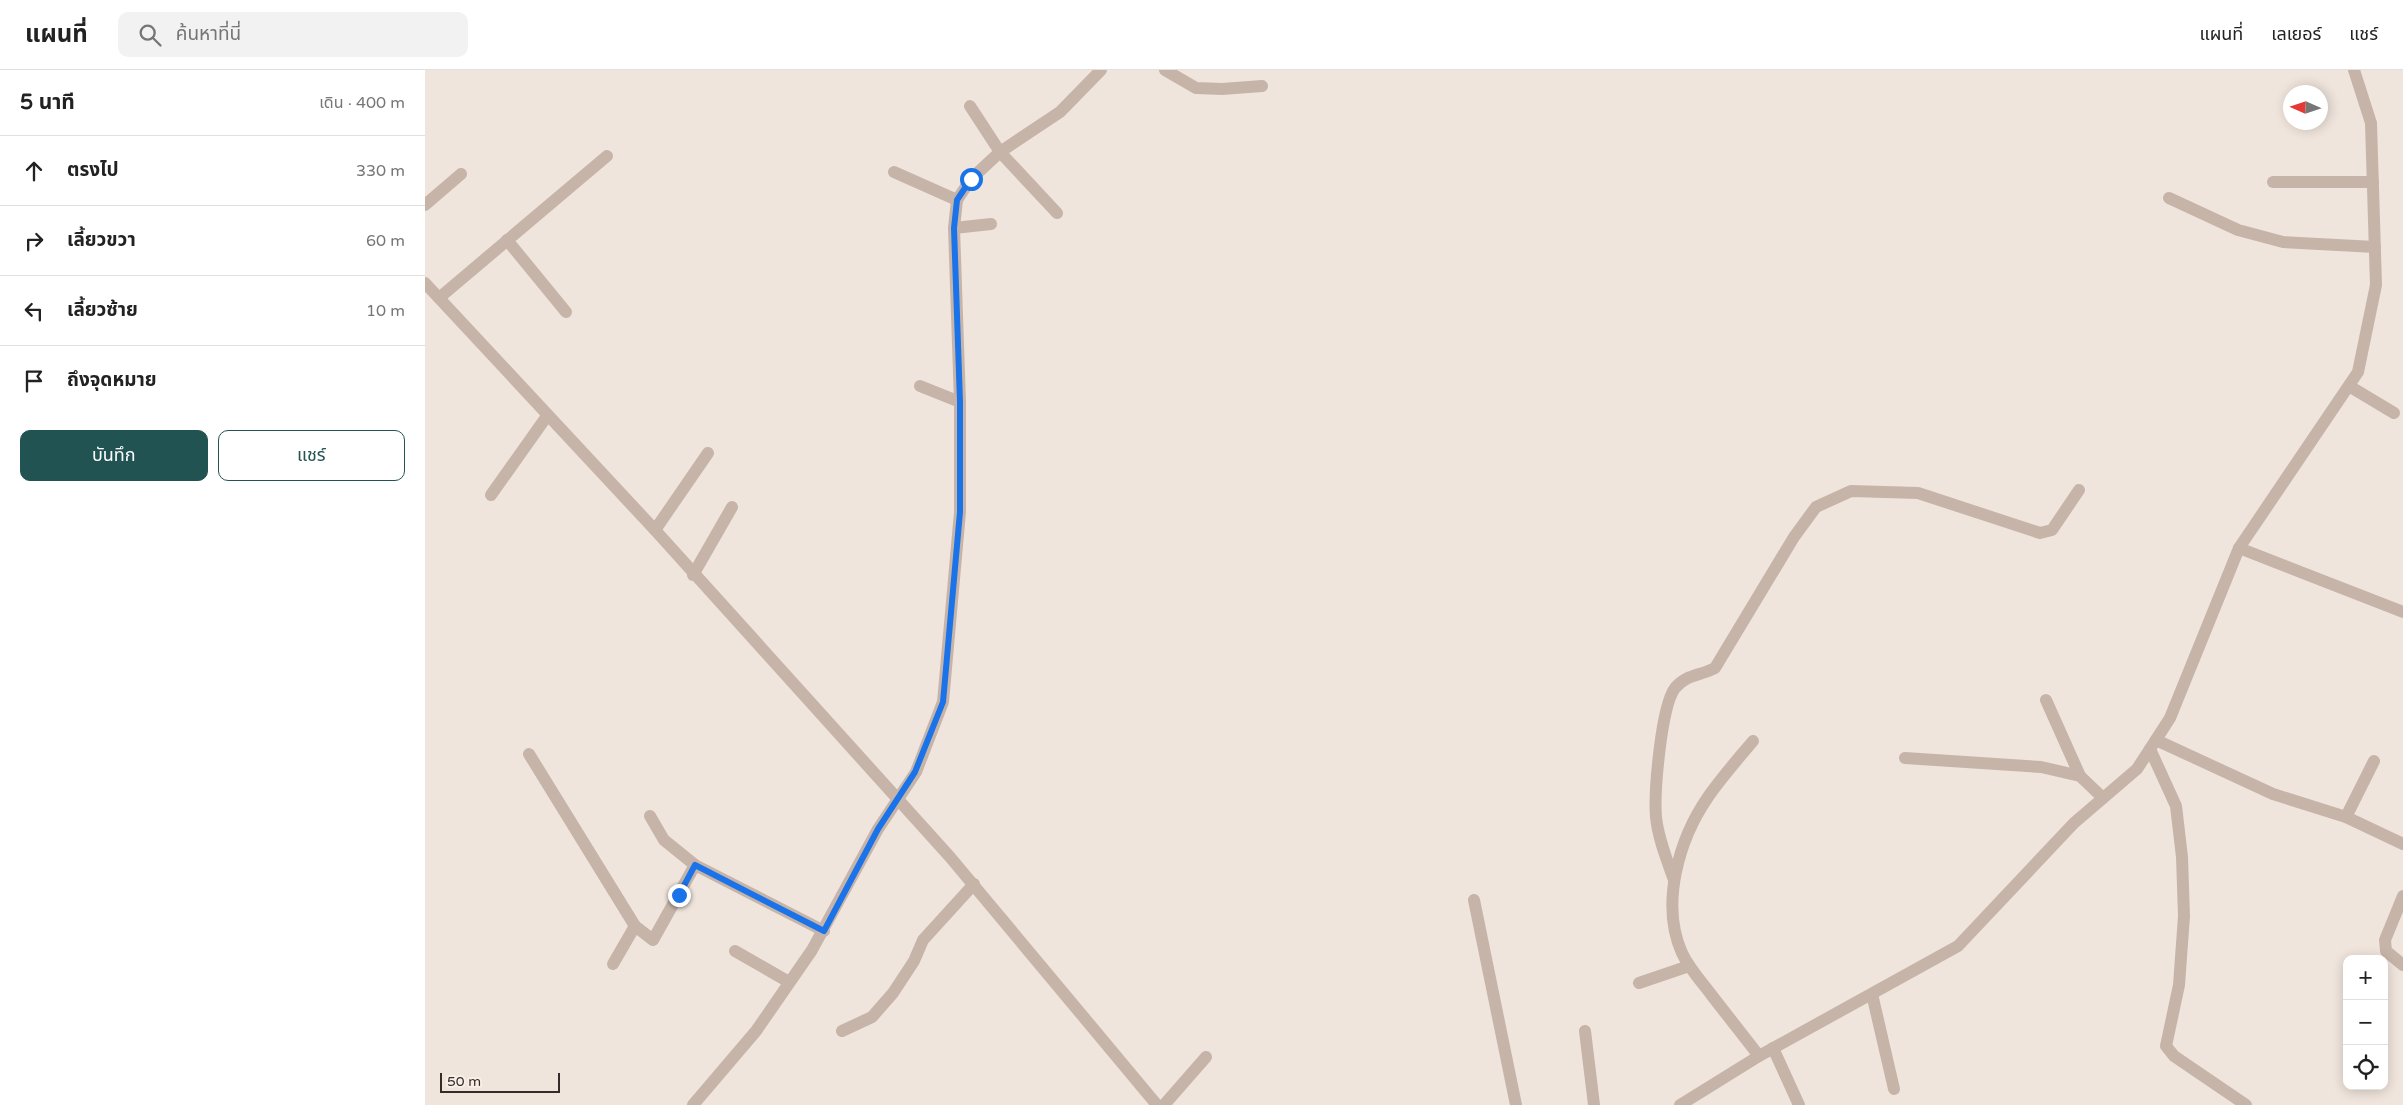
<!DOCTYPE html>
<html lang="th">
<meta charset="utf-8">
<style>
:root{--surface:#fff;--page:#f2f2f2;--text:#222;--muted:#767676;--line:#e0e0e0;--accent:#215353}
body{margin:0;font-family:"Varela Round","Noto Sans Thai",sans-serif;background:var(--page);color:var(--text)}
.controls{position:absolute;right:15px;bottom:15px;display:grid;overflow:hidden;border-radius:10px;box-shadow:0 2px 12px #0003}
.controls button{width:45px;height:45px;display:grid;place-items:center;padding:0;border:0;border-bottom:1px solid var(--line);background:var(--surface);color:var(--text);font:25px sans-serif}
.compass{position:absolute;left:1858px;top:15px;width:45px;height:45px;border-radius:50%;background:var(--surface);box-shadow:0 2px 12px #0003;rotate:273deg}
.scale{position:absolute;left:15px;bottom:12px;width:120px;box-sizing:border-box;padding-left:5px;border:2px solid #352b28;border-top:0;font-size:14px;line-height:18px;white-space:nowrap;color:#352b28;-webkit-text-stroke:4px #f8efe8;paint-order:stroke}
.stop{position:absolute;width:15px;height:15px;margin:-11px;border:4px solid #1a73e8;border-radius:50%;background:#fff}
.stop.end{background:#1a73e8;border-color:#fff;box-shadow:0 1px 5px #0008}
.list{margin:0;padding:0;list-style:none}
h2{display:flex;justify-content:space-between;align-items:center;height:65px;margin:0;padding:0 20px;font-size:21px}
h2 small{font-size:16px;font-weight:400;color:var(--muted)}
.list li{display:grid;grid-template-columns:32px 1fr auto;gap:15px;align-items:center;box-sizing:border-box;height:70px;padding:0 20px;border-top:1px solid var(--line)}
.list b{display:block;font-size:19px;white-space:nowrap}
.list em{font-size:16px;font-style:normal;color:var(--muted)}
.actions{display:flex;gap:10px;padding:15px 20px}
.actions a{flex:1;padding:11px 0;border:1px solid var(--accent);border-radius:10px;text-align:center;font-size:18px;color:var(--accent)}
.actions .main{background:var(--accent);color:#fff}
.icon{flex:none;width:28px;height:28px;fill:none;stroke:currentColor;stroke-width:2;stroke-linecap:round;stroke-linejoin:round}
.map{position:relative;flex:none;width:1978px;height:1035px;overflow:hidden}
header{display:flex;align-items:center;gap:30px;box-sizing:border-box;height:70px;padding:0 25px;background:var(--surface);border-bottom:1px solid var(--line)}
header strong{font-size:24px}
nav{display:flex;gap:28px;margin-inline-start:auto;font-size:18px}
.search{width:350px;height:45px;background:var(--page);display:flex;align-items:center;gap:12px;box-sizing:border-box;padding:0 18px;border-radius:10px;color:var(--muted);font-size:19px}
main{display:flex}
aside{flex:1;background:var(--surface)}
.map>svg:first-child{display:block}
.lines{fill:none;stroke-linecap:round;stroke-linejoin:round}
.minor{stroke:#c7b4a9;stroke-width:12}
.route{stroke:#1a73e8;stroke-width:6}
</style>
<header>
<strong>แผนที่</strong>
<div class="search"><svg class="icon" aria-label="search" viewBox="0 0 24 24"><circle cx="10" cy="10" r="6"/><path d="M15 15l6 6"/></svg>ค้นหาที่นี่</div>
<nav><a>แผนที่</a><a>เลเยอร์</a><a>แชร์</a></nav>
</header>
<main>
<aside>
<h2>5 นาที<small>เดิน · 400 m</small></h2>
<ul class="list">
<li><svg class="icon" aria-label="ahead" viewBox="0 0 24 24"><path d="M12 20V5M6 11l6-6 6 6"/></svg><div><b>ตรงไป</b></div><em>330 m</em></li>
<li><svg class="icon" aria-label="right" viewBox="0 0 24 24"><path d="M7 20v-9h11M14 6l5 5-5 5"/></svg><div><b>เลี้ยวขวา</b></div><em>60 m</em></li>
<li><svg class="icon" aria-label="left" viewBox="0 0 24 24"><path d="M17 20v-9H6M10 6l-5 5 5 5"/></svg><div><b>เลี้ยวซ้าย</b></div><em>10 m</em></li>
<li><svg class="icon" aria-label="arrive" viewBox="0 0 24 24"><path d="M6 21V4h12l-3 4 3 4H6"/></svg><div><b>ถึงจุดหมาย</b></div></li>
</ul>
<div class="actions"><a class="main">บันทึก</a><a>แชร์</a></div>
</aside>
<div class="map">
<svg width="1978" height="1035" viewBox="0 0 1978 1035">
<rect width="100%" height="100%" fill="#f0e5dc"/>
<g class="lines">
<g class="minor">
<polyline points="740,0 771,18 797,19 837,16"/>
<polyline points="545,36 575,82 632,143"/>
<polyline points="469,102 532,130"/>
<polyline points="1848,112 1948,112"/>
<polyline points="1744,128 1813,160 1858,172 1950,177"/>
<polyline points="0,135 36,104"/>
<polyline points="529,158 566,154"/>
<polyline points="82,170 141,242"/>
<polyline points="0,213 230,460 525,787 732,1035"/>
<polyline points="14,228 182,86"/>
<polyline points="495,316 535,332"/>
<polyline points="1924,316 1969,343"/>
<polyline points="66,425 122,346"/>
<polyline points="230,460 283,383"/>
<polyline points="1814,478 1978,542"/>
<polyline points="268,505 307,437"/>
<polyline points="1621,630 1655,706"/>
<polyline points="1731,670 1848,724 1921,747 1978,774"/>
<path d="M1328 671C1313 689 1296 708 1283 727 1254 769 1235 834 1257 883 1264 898 1275 910 1285 923 1301 944 1318 965 1334 986"/>
<polyline points="1725,679 1751,736 1757,787 1759,846 1754,915 1741,976 1749,986 1821,1035"/>
<polyline points="104,684 210,856 228,870 270,795"/>
<polyline points="1480,688 1616,697 1655,706 1678,728"/>
<polyline points="225,746 239,770 270,795 399,861"/>
<polyline points="1921,747 1949,691"/>
<path d="M1249 810C1242 790 1233 768 1231 747 1229 722 1236 637 1250 618 1262 604 1275 606 1290 598L1369 467 1391 437 1426 421 1493 423 1615 463 1627 460 1654 420"/>
<polyline points="1978,826 1960,870 1961,881 1978,895"/>
<polyline points="1049,830 1091,1035"/>
<polyline points="310,881 364,912"/>
<polyline points="188,894 210,856"/>
<polyline points="1214,913 1264,896"/>
<polyline points="1447,924 1469,1019"/>
<polyline points="417,961 447,947 468,923 489,891 498,870 549,814"/>
<polyline points="1160,961 1169,1035"/>
<polyline points="1348,978 1374,1035"/>
<polyline points="268,1035 331,961 387,880 453,759 491,702 518,632 535,442 535,332 529,158 532,130 546,109 575,82 635,42 676,0"/>
<polyline points="739,1035 781,987"/>
<polyline points="1255,1035 1334,986 1533,876 1649,753 1712,699 1725,679 1745,648 1814,478 1933,302 1951,215 1946,53 1929,0"/>
</g>
</g>
<g class="lines">
<polyline class="route" points="254,825 270,795 399,861 453,759 490,702 518,632 535,442 535,332 529,158 532,130 546,109"/>
</g>
</svg>
<div class="controls">
<button>+</button>
<button>−</button>
<button><svg class="icon" aria-label="locate" viewBox="0 0 24 24"><circle cx="12" cy="12" r="6"/><path d="M12 2v4M12 18v4M2 12h4M18 12h4"/></svg></button>
</div>
<svg class="compass" viewBox="-18 -18 36 36"><path d="M0-13l5 13h-10z" fill="#e53935"/><path d="M0 13l5-13h-10z" fill="#767676"/></svg>
<div class="scale">50 m</div>
<div class="stop" style="left:546px;top:109px"></div>
<div class="stop end" style="left:254px;top:825px"></div>
</div>
</main>
